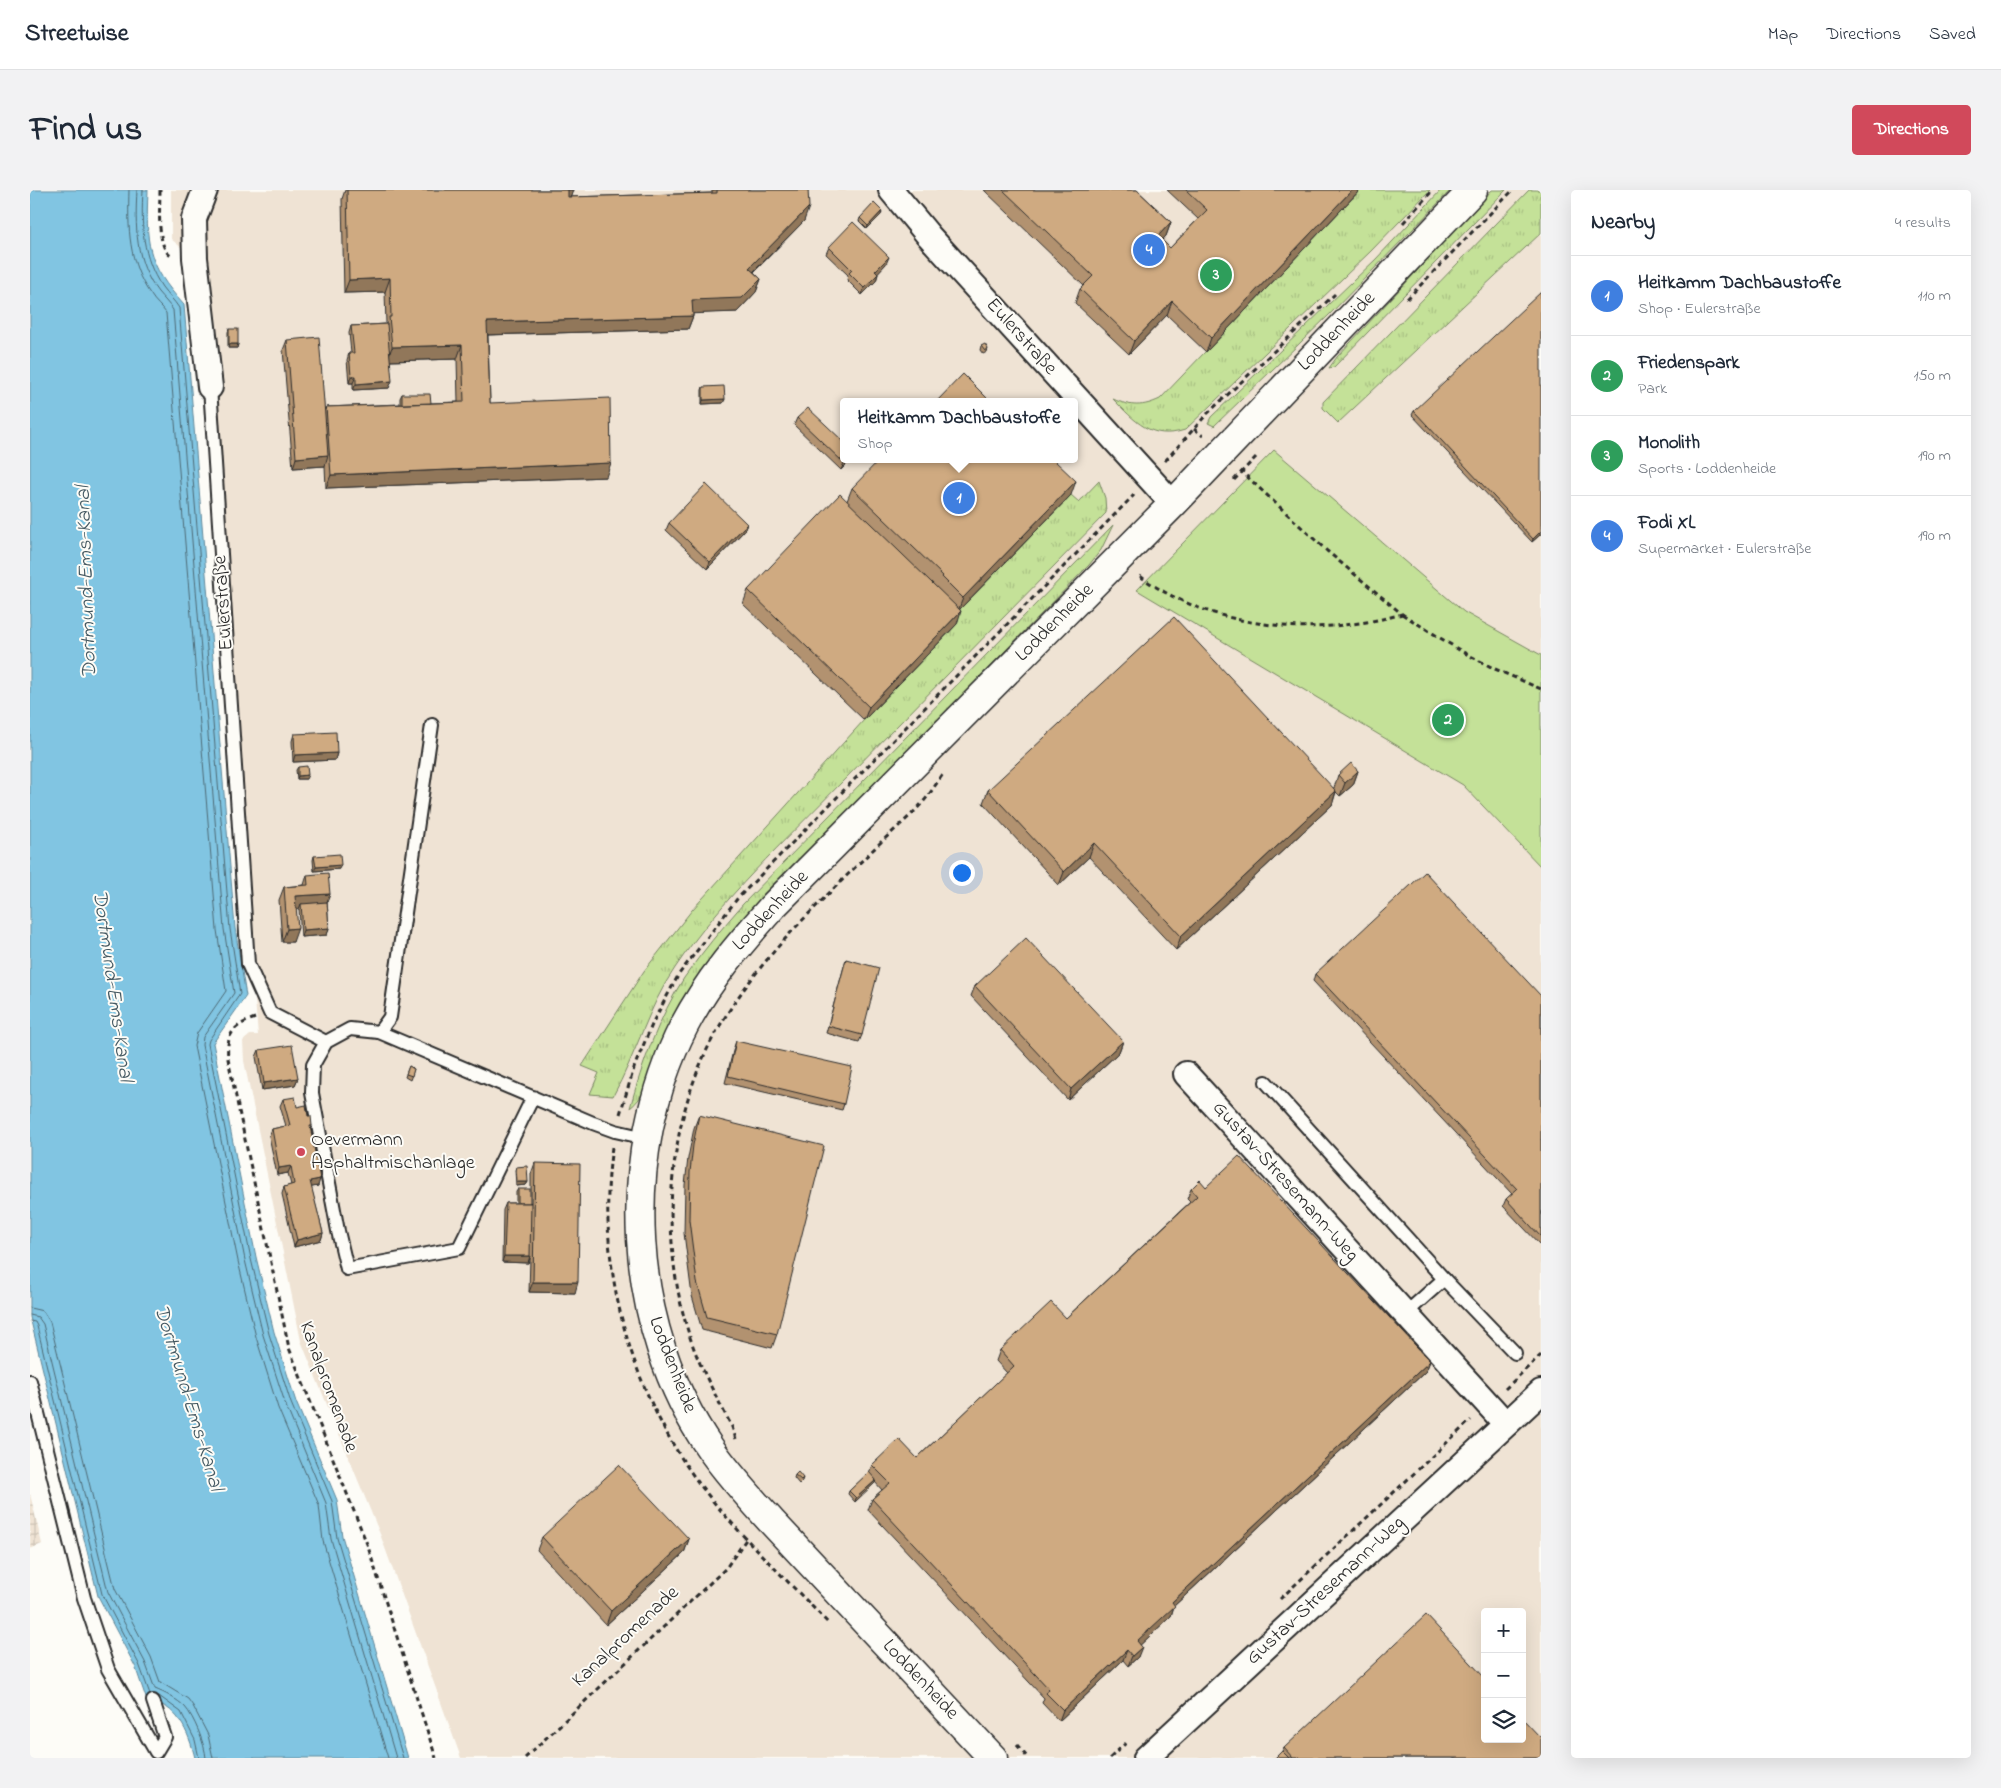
<!DOCTYPE html>
<meta charset="utf-8">
<style>
:root{--surface:#fff;--page:#f2f2f3;--text:#1f2937;--muted:#747a83;--line:#e0e1e3;--accent:#d1495b}
body{margin:0;font-family:"Indie Flower",sans-serif;background:var(--page);color:var(--text)}
.controls{position:absolute;right:15px;bottom:15px;display:grid;overflow:hidden;border-radius:5px;box-shadow:0 5px 20px #0002}
.controls button{width:45px;height:45px;display:grid;place-items:center;padding:0;border:0;border-bottom:1px solid var(--line);background:var(--surface);color:var(--text);font:25px sans-serif}
.you{position:absolute;left:931px;top:682px;width:18px;height:18px;margin:-12px;border:4px solid #fff;border-radius:50%;background:#1a73e8;box-shadow:0 0 0 8px #1a73e833}
.badge{display:grid;place-items:center;width:32px;height:32px;border-radius:50%;background:var(--accent);color:#fff;font-size:16px;font-weight:700}
.pin{position:absolute;translate:-50% -50%;border:2px solid #fff;box-shadow:0 1px 5px #0006}
.popup{position:absolute;left:810px;top:208px;width:238px;height:65px;box-sizing:border-box;display:grid;place-content:center;border-radius:5px;background:var(--surface);filter:drop-shadow(0 1px 4px #0005);font-size:16px;white-space:nowrap;color:var(--muted)}
.popup b{font-size:19px;color:var(--text)}
.popup::after{content:'';position:absolute;left:50%;top:100%;margin-left:-10px;border:10px solid transparent;border-top-color:var(--surface)}
.list{margin:0;padding:0;list-style:none}
h2{display:flex;justify-content:space-between;align-items:center;height:65px;margin:0;padding:0 20px;font-size:21px}
h2 small{font-size:16px;font-weight:400;color:var(--muted)}
.list li{display:grid;grid-template-columns:32px 1fr auto;gap:15px;align-items:center;box-sizing:border-box;height:80px;padding:0 20px;border-top:1px solid var(--line)}
.list b{display:block;font-size:19px;white-space:nowrap}
.list p{margin:0;font-size:16px;white-space:nowrap;color:var(--muted)}
.list em{font-size:16px;font-style:normal;color:var(--muted)}
.icon{flex:none;width:28px;height:28px;fill:none;stroke:currentColor;stroke-width:2;stroke-linecap:round;stroke-linejoin:round}
.map{position:relative;flex:none;width:1511px;height:1568px;overflow:hidden;border-radius:5px}
header{display:flex;align-items:center;gap:30px;box-sizing:border-box;height:70px;padding:0 25px;background:var(--surface);border-bottom:1px solid var(--line)}
header strong{font-size:24px}
nav{display:flex;gap:28px;margin-inline-start:auto;font-size:18px}
.intro{display:flex;align-items:center;justify-content:space-between;box-sizing:border-box;height:120px;padding:0 30px}
h1{margin:0;font-size:35px}
.button{padding:12px 22px;border-radius:5px;background:var(--accent);color:#fff;font-size:18px;font-weight:700}
main{display:flex;gap:30px;padding:0 30px}
aside{flex:1;background:var(--surface);border-radius:5px;box-shadow:0 5px 20px #0002}
.map>svg:first-child{display:block}
.built{fill:#efe3d4;fill-rule:evenodd}
.industrial{fill:url(#industrial-grid)}
.grass{fill:url(#grass-tufts);stroke:#788662}
.park{fill:#c4e198;stroke:#788662}
.water{fill:#81c5e2;stroke:#5f8799}
.lines{fill:none;stroke-linecap:round;stroke-linejoin:round}
.shore{stroke:#4d6974;stroke-width:1}
.lane-casing{stroke:#2b2b2b;stroke-width:16}
.street-casing{stroke:#2b2b2b;stroke-width:28}
.secondary-casing{stroke:#2b2b2b;stroke-width:31}
.path{stroke:#2b2b2b;stroke-width:3;stroke-dasharray:5 4;stroke-linecap:butt}
.lane{stroke:#fdfcf7;stroke-width:12}
.street{stroke:#fdfcf7;stroke-width:24}
.secondary{stroke:#fdfcf7;stroke-width:28}
.wall{fill:#b2926f;stroke:#2b2b2b}
.shaded-wall{fill:#91775a;stroke:#2b2b2b}
.building{fill:#cfaa81;stroke:#2b2b2b}
.poi-dot{fill:#d1495b;stroke:#fdfcf7;stroke-width:2}
.labels{text-anchor:middle;dominant-baseline:central;stroke-width:4;stroke-linejoin:round;paint-order:stroke}
.street-label{font-size:20px;fill:#2b2b2b;stroke:#fdfcf7}
.poi-label{font-size:20px;fill:#2b2b2b;stroke:#fdfcf7;text-anchor:start}
.water-label{font-size:21px;font-style:italic;fill:#455962;stroke:#fdfcf7}
</style>
<header>
<strong>Streetwise</strong>
<nav><a>Map</a><a>Directions</a><a>Saved</a></nav>
</header>
<div class="intro"><h1>Find us</h1><a class="button">Directions</a></div>
<main>
<div class="map">
<svg width="1511" height="1568" viewBox="0 0 1511 1568">
<defs>
<pattern id="industrial-grid" width="8" height="8" patternUnits="userSpaceOnUse" patternTransform="scale(1.25)"><rect width="8" height="8" fill="#efe3d4"/><path d="M0 4h8M4 0v8" fill="none" stroke="#cdc3b6"/></pattern>
<pattern id="grass-tufts" width="24" height="20" patternUnits="userSpaceOnUse" patternTransform="scale(1.25)"><rect width="24" height="20" fill="#c4e198"/><path d="M3 7l-1-3M5 7V3M7 7l1-3M15 17l-1-3M17 17v-4M19 17l1-3" fill="none" stroke="#a9c183"/></pattern>
</defs>
<rect width="100%" height="100%" fill="#fdfcf7"/>
<filter id="ink" filterUnits="userSpaceOnUse"><feTurbulence type="fractalNoise" baseFrequency=".02" numOctaves="2"/><feDisplacementMap in="SourceGraphic" scale="10" xChannelSelector="R" yChannelSelector="G"/><feConvolveMatrix kernelMatrix="1 2 1 2 8 2 1 2 1" color-interpolation-filters="sRGB"/></filter>
<g filter="url(#ink)">
<path class="built" d="M141 0H1511V1568H431L350 1344 271 1151 214 871 213 851 220 845H228L172 195 173 61 153 59 141 49ZM814 212H1044V269H814ZM1455 1422H1492V1549H1455Z"/>
<polygon class="industrial" points="0,1304 12,1354 0,1359"/>
<g class="grass">
<path d="M1330 0H1400L1341 61 1155 240C1121 251 1105 231 1083 209 1101 217 1113 217 1130 209Z"/>
<polygon points="1411,0 1421,0 1299,125 1184,236 1178,233 1181,227 1346,69"/>
<polygon points="1462,0 1476,0 1304,177 1299,178 1307,167"/>
<polygon points="1499,0 1511,0 1511,43 1308,233 1293,218 1293,212"/>
<path d="M1069 291 1075 308 1076 323C988 412 901 502 813 591 755 651 692 708 645 778 618 817 606 865 583 906L560 904 569 883 552 876 614 781 662 720 834 530 926 435 928 421 1041 305 1049 312Z"/>
<path d="M1083 335 1071 360 1059 375 720 722C692 753 665 786 646 823 639 837 633 851 627 865 620 884 617 905 600 918 612 874 629 827 654 788 672 762 692 738 713 714Z"/>
</g>
<polygon class="park" points="1244,260 1434,422 1511,465 1511,677 1433,595 1107,400"/>
<path class="water" d="M0 0H118C116 54 116 73 154 115L205 738 216 806 183 853 226 1067 244 1142 266 1212 307 1310 312 1346 378 1568H165C159 1543 147 1513 117 1511L105 1476 68 1406 0 1127Z"/>
<g class="lines">
<g class="shore">
<path d="M99 0C98 38 98 73 121 105 125 112 132 117 136 123L187 740 196 801 167 843 164 856 208 1071 226 1147 248 1218 289 1315 293 1351 358 1568"/>
<path d="M107 0C105 36 105 72 128 102 133 108 139 114 143 120L194 739 204 803 173 847 172 855 215 1070 233 1145 256 1216 296 1313 301 1349 366 1568"/>
<path d="M113 0C111 35 112 67 132 97 137 104 144 110 149 118L200 739 210 804 179 850 178 854 221 1069 239 1144 261 1213 302 1311 307 1348 373 1568"/>
<polyline points="0,1118 13,1121 20,1132 85,1399 121,1467 130,1492 158,1509 163,1516 178,1545 183,1568"/>
<path d="M0 1125 8 1127 13 1134 78 1402 115 1472 125 1499C135 1503 147 1509 155 1517 164 1527 175 1554 176 1568"/>
<polyline points="0,1131 5,1132 7,1136 72,1404 109,1474 120,1504"/>
<polyline points="129,1506 151,1522 165,1550 169,1568"/>
</g>
<g class="lane-casing">
<g id="lane">
<polyline points="180,197 218,774 240,823 296,852"/>
<polyline points="349,842 360,827 402,535"/>
<polyline points="1236,892 1414,1089 1485,1163"/>
<polyline points="503,907 429,1058 317,1079 308,1041 282,903 283,875 296,852 320,839 349,842 563,933 585,941 616,948"/>
<polyline points="1375,1124 1414,1089"/>
<polyline points="0,1191 54,1408 78,1479 126,1562 135,1547 123,1511"/>
</g>
</g>
<g class="street-casing">
<g id="street">
<polyline points="175,0 164,29 165,68 180,197"/>
<polyline points="861,0 899,46 1143,314"/>
<polyline points="1156,884 1476,1234"/>
<polyline points="1116,1568 1511,1202"/>
</g>
</g>
<g class="secondary-casing">
<path id="secondary" d="M963 1568 741 1331C720 1308 698 1284 680 1258 597 1138 588 965 654 836 678 790 710 753 744 715L1143 314 1443 0"/>
</g>
<g class="path">
<path d="M130 0C130 16 126 57 141 66"/>
<polyline points="1373,33 1403,0"/>
<polyline points="1377,109 1483,0"/>
<polyline points="1164,239 1173,246"/>
<polyline points="1135,271 1177,224 1305,104"/>
<polyline points="1204,290 1226,267"/>
<path d="M1110 386C1182 440 1287 448 1372 424L1297 361 1211 281"/>
<polyline points="1372,424 1431,461 1465,479 1511,499"/>
<path d="M225 828C202 836 196 845 198 869L259 1158 337 1354 406 1568"/>
<polyline points="590,924 605,875 624,830 649,784 707,709 1104,305"/>
<path d="M582 957C566 1068 596 1186 658 1278 697 1335 751 1383 798 1433"/>
<polyline points="1475,1199 1511,1165"/>
<path d="M706 1249 702 1237C690 1214 678 1192 668 1169 627 1069 633 938 685 844 707 805 733 773 763 740 791 711 820 682 849 654 865 639 884 624 898 606 903 599 908 591 913 584"/>
<polyline points="1250,1409 1441,1230"/>
<polyline points="987,1555 998,1568"/>
<polyline points="495,1568 696,1378 717,1348"/>
<polyline points="1080,1568 1096,1553"/>
</g>
<use href="#lane" class="lane"/>
<use href="#street" class="street"/>
<use href="#secondary" class="secondary"/>
</g>
<g class="wall">
<polygon points="315,0 543,0 540,7 682,3 682,0 778,0 774,31 724,82 731,89 726,102 707,122 663,123 663,126 658,139 458,145 460,213 576,287 296,298 295,276 263,278 253,160 257,150 295,220 296,217 370,214 370,208 372,204 400,213 428,212 427,169 360,171 359,198 323,200 323,193 319,193 317,170 319,163 321,163 319,143 321,136 356,134 355,102 314,103 312,9"/>
<polygon points="954,0 1107,0 1141,32 1136,46 1132,50 1140,58 1168,29 1137,0 1330,0 1176,162 1137,125 1099,164 1045,113 1050,99 1054,96"/>
<polygon points="852,21 851,25 837,39 829,31 830,28"/>
<polygon points="799,57 856,74 847,83 848,84 846,91 832,105 817,90 818,85 796,64"/>
<polygon points="199,139 208,154 207,158 198,158 198,142"/>
<polygon points="951,156 958,159 957,162 953,164 950,160"/>
<polygon points="673,197 695,209 693,213 672,214 672,200"/>
<polygon points="1384,221 1511,344 1502,352 1382,225"/>
<polygon points="767,228 822,269 811,280 764,235"/>
<polygon points="822,298 1041,305 930,419 927,434 834,530 713,414 718,400 817,311"/>
<polygon points="639,333 717,334 714,341 677,379 636,340"/>
<polygon points="264,544 307,563 305,570 263,572 262,551"/>
<polygon points="268,577 276,589 267,589 266,580"/>
<polygon points="1328,581 1323,595 1310,606 1306,602 1302,615 1146,760 1059,667 1029,695 953,613 958,600 1304,598 1308,585"/>
<polygon points="284,666 309,679 284,681 283,670"/>
<polygon points="277,685 300,704 297,712 299,738 297,745 271,747 269,719 266,719 263,752 252,752 249,710 254,697 274,695"/>
<polygon points="816,769 832,845 829,852 796,843"/>
<polygon points="1285,784 1511,806 1511,1056 1473,1016 1476,1009 1482,1004 1283,791"/>
<polygon points="945,796 1093,851 1089,862 1038,910 941,806"/>
<polygon points="706,851 814,914 812,920 695,893 704,857"/>
<polygon points="229,860 268,888 265,895 232,900 226,867"/>
<polygon points="379,876 384,879 380,890 375,887"/>
<polygon points="253,909 267,917 278,926 282,936 281,940 288,996 281,997 293,1043 291,1050 264,1057 252,1004 254,997 261,995 258,983 247,985 239,946 242,939 256,936 250,916"/>
<polygon points="669,925 747,1144 742,1158 672,1140 662,1106 654,1043 655,995 658,968 664,938"/>
<polygon points="505,973 545,1103 499,1102 500,1068 498,1073 472,1072 473,1020 476,1013 486,1013 486,1002 488,999 501,1013 501,984"/>
<polygon points="486,977 498,992 496,995 486,996 485,980"/>
<polygon points="1176,997 1400,1171 1396,1181 1144,1416 1141,1426 1110,1455 1108,1467 1098,1476 1093,1470 1029,1531 1012,1513 1014,1508 838,1320 842,1309 852,1300 845,1292 825,1312 818,1304 819,1301 839,1283 842,1275 887,1268 977,1183 966,1171 970,1160 1036,1128 1160,1012 1157,1009 1161,999"/>
<polygon points="765,1285 773,1288 772,1291 769,1294 764,1288"/>
<polygon points="512,1347 659,1349 654,1363 576,1435 507,1360"/>
<polygon points="1254,1558 1511,1568 1245,1568 1252,1561"/>
</g>
<g class="shaded-wall">
<polygon points="537,0 543,0 541,6 535,11"/>
<polygon points="1322,0 1330,0 1176,162 1181,148"/>
<polygon points="779,17 774,31 714,91 719,78"/>
<polygon points="852,21 851,25 837,39 838,36"/>
<polygon points="1141,32 1136,46 1123,60 1128,46"/>
<polygon points="859,67 856,74 843,88 845,81"/>
<polygon points="848,84 846,91 832,105 834,98"/>
<polygon points="360,88 355,102 314,103 319,90"/>
<polygon points="731,89 726,102 707,122 657,124 662,110"/>
<polygon points="1142,111 1137,125 1099,164 1104,151"/>
<polygon points="663,126 658,139 453,145 457,132"/>
<polygon points="199,154 208,154 207,158 198,158"/>
<polygon points="432,155 427,169 357,171 362,157"/>
<polygon points="321,186 326,186 323,193 319,193"/>
<polygon points="362,191 359,198 323,200 326,194"/>
<polygon points="695,209 693,213 672,214 673,210"/>
<polygon points="298,265 295,276 263,278 266,268"/>
<polygon points="818,269 822,269 811,280 814,273"/>
<polygon points="581,273 576,287 296,298 301,285"/>
<polygon points="1046,291 1041,305 928,421 933,408"/>
<polygon points="717,334 714,341 677,379 680,372"/>
<polygon points="1511,341 1511,344 1502,352 1503,349"/>
<polygon points="931,421 927,434 834,530 839,517"/>
<polygon points="307,563 305,570 263,572 265,565"/>
<polygon points="1328,581 1323,595 1310,606 1315,593"/>
<polygon points="278,585 276,589 267,589 268,586"/>
<polygon points="1306,601 1302,615 1146,760 1151,746"/>
<polygon points="1064,653 1059,667 1029,695 1034,682"/>
<polygon points="311,675 309,679 284,681 286,677"/>
<polygon points="300,704 295,717 271,714 269,719 260,720 265,706"/>
<polygon points="268,738 263,752 252,752 257,739"/>
<polygon points="299,738 297,745 271,747 273,740"/>
<polygon points="1093,851 1089,862 1038,910 1041,899"/>
<polygon points="268,888 265,895 232,900 234,893"/>
<polygon points="261,976 258,983 247,985 249,978"/>
<polygon points="290,989 288,996 277,998 280,991"/>
<polygon points="487,992 498,992 496,995 486,996"/>
<polygon points="293,1043 291,1050 264,1057 267,1050"/>
<polygon points="474,1066 500,1066 498,1073 472,1072"/>
<polygon points="503,1092 548,1092 545,1103 499,1102"/>
<polygon points="1400,1171 1396,1181 1144,1416 1141,1426 1103,1462 1107,1451 1142,1412"/>
<polygon points="846,1290 845,1293 825,1312 826,1308"/>
<polygon points="659,1349 654,1363 576,1435 581,1421"/>
<polygon points="1112,1457 1108,1467 1098,1476 1102,1466"/>
<polygon points="1097,1460 1093,1470 1029,1531 1033,1520"/>
</g>
<g class="building">
<polygon points="317,0 538,0 538,7 687,3 687,0 778,0 779,17 719,78 731,89 712,108 662,110 663,126 457,132 460,213 580,208 581,273 301,285 296,217 434,212 432,155 362,157 359,127 361,127 360,88 319,90"/>
<polygon points="973,0 1107,0 1141,32 1128,46 1140,58 1177,20 1156,0 1322,0 1181,148 1142,111 1104,151 1050,99 1063,86"/>
<polygon points="844,13 852,21 838,36 830,28"/>
<polygon points="823,32 859,67 845,81 848,84 834,98 819,83 822,80 799,57"/>
<polygon points="1511,102 1511,341 1503,349 1384,221"/>
<polygon points="357,134 362,191 326,194 326,186 321,186 319,163 324,163 321,136"/>
<rect x="199" y="139" width="9" height="15"/>
<polygon points="289,147 298,265 266,268 257,150"/>
<polygon points="955,154 958,159 955,161 951,156"/>
<polygon points="933,184 960,211 962,209 964,212 906,212"/>
<polygon points="694,196 695,209 673,210 673,197"/>
<polygon points="372,204 400,204 401,213 372,214"/>
<polygon points="778,218 814,252 814,269 818,269 814,273 767,228"/>
<polygon points="850,269 1020,269 1022,271 1023,269 1046,291 933,408 912,387 913,386 822,298"/>
<polygon points="676,294 717,334 680,372 639,333"/>
<polygon points="810,304 931,421 839,517 718,400"/>
<polygon points="1144,427 1306,601 1151,746 1064,653 1034,682 958,600"/>
<polygon points="306,542 307,563 265,565 264,544"/>
<polygon points="1321,573 1328,581 1315,593 1308,585"/>
<polygon points="277,576 278,585 268,586 268,577"/>
<polygon points="310,664 311,675 286,677 284,666"/>
<polygon points="1395,682 1511,806 1511,1047 1476,1009 1487,999 1285,784"/>
<polygon points="298,683 300,704 265,706 268,738 257,739 254,697 278,695 277,685"/>
<polygon points="297,712 299,738 273,740 271,714"/>
<polygon points="996,748 1093,851 1041,899 945,796"/>
<polygon points="816,769 849,778 832,845 798,836"/>
<polygon points="706,851 822,877 814,914 698,886"/>
<polygon points="262,855 268,888 234,893 229,860"/>
<polygon points="379,876 384,879 382,886 376,884"/>
<polygon points="265,907 267,917 276,915 278,926 281,926 282,936 280,936 290,989 280,991 293,1043 267,1050 254,997 264,994 261,976 249,978 242,939 260,935 253,909"/>
<polygon points="669,925 794,956 747,1144 677,1127 667,1092 659,1030 660,982 663,955"/>
<polygon points="1209,966 1400,1171 1142,1412 1145,1416 1107,1451 1112,1457 1102,1466 1097,1460 1033,1520 1016,1503 1019,1499 842,1309 860,1293 842,1275 869,1249 887,1268 984,1176 970,1160 1021,1112 1036,1128 1167,1006 1161,999 1170,990 1176,997"/>
<polygon points="505,973 550,974 548,1092 503,1092"/>
<polygon points="497,976 498,992 487,992 486,977"/>
<rect x="488" y="999" width="12" height="14"/>
<polygon points="476,1013 501,1013 500,1066 474,1066"/>
<polygon points="589,1275 659,1349 581,1421 512,1347"/>
<polygon points="768,1282 773,1288 771,1290 765,1285"/>
<polygon points="839,1282 846,1290 826,1308 819,1301"/>
<polygon points="1396,1425 1455,1488 1455,1549 1492,1549 1492,1528 1511,1548 1511,1568 1263,1568 1254,1558"/>
<polygon points="1252,1561 1259,1568 1245,1568"/>
</g>
</g>
<circle class="poi-dot" cx="271" cy="962" r="5"/>
<g class="labels">
<g class="street-label">
<text transform="translate(1307 142) rotate(-46)">Loddenheide</text>
<text transform="translate(991 147) rotate(48)">Eulerstraße</text>
<text transform="translate(194 413) rotate(-94)">Eulerstraße</text>
<text transform="translate(1025 433) rotate(-45)">Loddenheide</text>
<text transform="translate(741 721) rotate(-47)">Loddenheide</text>
<text transform="translate(1255 992) rotate(48)">Gustav-Stresemann-Weg</text>
<text transform="translate(642 1175) rotate(69)">Loddenheide</text>
<text transform="translate(298 1197) rotate(70)">Kanalpromenade</text>
<text transform="translate(1296 1401) rotate(-43)">Gustav-Stresemann-Weg</text>
<text transform="translate(596 1447) rotate(-43)">Kanalpromenade</text>
<text transform="translate(890 1490) rotate(47)">Loddenheide</text>
</g>
<g class="poi-label">
<text x="281" y="950">Oevermann<tspan x="281" dy="23">Asphaltmischanlage</tspan></text>
</g>
<g class="water-label">
<text transform="translate(57 392) rotate(-92)">Dortmund-Ems-Kanal</text>
<text transform="translate(82 796) rotate(82)">Dortmund-Ems-Kanal</text>
<text transform="translate(158 1208) rotate(73)">Dortmund-Ems-Kanal</text>
</g>
</g>
</svg>
<div class="controls">
<button>+</button>
<button>−</button>
<button><svg class="icon" aria-label="layers" viewBox="0 0 24 24"><path d="M12 4l9 5-9 5-9-5zM3 14l9 5 9-5"/></svg></button>
</div>
<div class="you"></div>
<div class="pin badge" style="left:929px;top:308px;background:#3f7fe0">1</div>
<div class="popup"><b>Heitkamm Dachbaustoffe</b>Shop</div>
<div class="pin badge" style="left:1418px;top:530px;background:#2e9e5b">2</div>
<div class="pin badge" style="left:1186px;top:85px;background:#2e9e5b">3</div>
<div class="pin badge" style="left:1119px;top:60px;background:#3f7fe0">4</div>
</div>
<aside>
<h2>Nearby<small>4 results</small></h2>
<ul class="list">
<li><span class="badge" style="background:#3f7fe0">1</span><div><b>Heitkamm Dachbaustoffe</b><p>Shop · Eulerstraße</p></div><em>110 m</em></li>
<li><span class="badge" style="background:#2e9e5b">2</span><div><b>Friedenspark</b><p>Park</p></div><em>150 m</em></li>
<li><span class="badge" style="background:#2e9e5b">3</span><div><b>Monolith</b><p>Sports · Loddenheide</p></div><em>190 m</em></li>
<li><span class="badge" style="background:#3f7fe0">4</span><div><b>Fodi XL</b><p>Supermarket · Eulerstraße</p></div><em>190 m</em></li>
</ul>
</aside>
</main>
